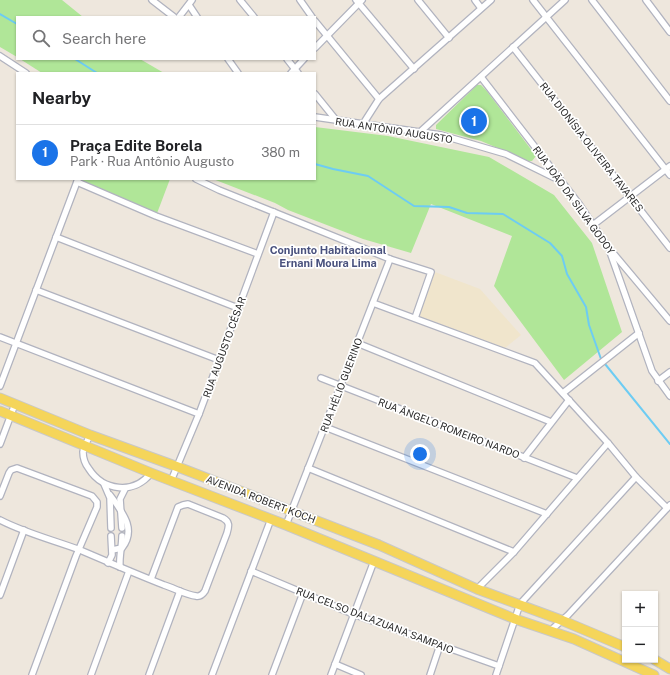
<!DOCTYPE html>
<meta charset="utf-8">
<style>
:root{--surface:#fff;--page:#f2f2f2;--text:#202124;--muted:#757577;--line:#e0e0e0;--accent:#1a73e8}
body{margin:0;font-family:"Public Sans",sans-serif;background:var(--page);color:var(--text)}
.controls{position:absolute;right:12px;bottom:12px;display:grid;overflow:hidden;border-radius:0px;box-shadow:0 1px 3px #0004}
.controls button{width:36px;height:36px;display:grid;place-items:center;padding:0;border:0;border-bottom:1px solid var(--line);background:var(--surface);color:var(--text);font:20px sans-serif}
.you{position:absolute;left:420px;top:454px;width:14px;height:14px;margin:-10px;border:3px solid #fff;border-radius:50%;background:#1a73e8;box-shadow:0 0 0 6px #1a73e833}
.badge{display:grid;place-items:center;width:26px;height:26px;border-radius:50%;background:var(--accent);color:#fff;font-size:13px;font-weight:700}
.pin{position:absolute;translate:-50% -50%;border:2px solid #fff;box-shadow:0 1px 4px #0006}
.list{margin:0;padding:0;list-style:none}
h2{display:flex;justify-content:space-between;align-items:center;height:52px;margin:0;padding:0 16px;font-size:17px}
h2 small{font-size:13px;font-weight:400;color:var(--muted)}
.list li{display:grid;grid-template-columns:26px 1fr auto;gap:12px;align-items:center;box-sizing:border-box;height:56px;padding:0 16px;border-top:1px solid var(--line)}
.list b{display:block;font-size:15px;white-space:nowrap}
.list p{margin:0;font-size:13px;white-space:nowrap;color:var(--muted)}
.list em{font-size:13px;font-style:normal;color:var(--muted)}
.icon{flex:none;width:22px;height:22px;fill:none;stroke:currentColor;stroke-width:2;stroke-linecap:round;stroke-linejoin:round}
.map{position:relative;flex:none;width:670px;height:675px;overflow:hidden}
.search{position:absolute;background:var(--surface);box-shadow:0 1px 3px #0004;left:16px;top:16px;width:300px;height:44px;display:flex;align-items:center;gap:10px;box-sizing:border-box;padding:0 14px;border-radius:0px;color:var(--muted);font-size:15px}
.panel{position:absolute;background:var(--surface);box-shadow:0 1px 3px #0004;left:16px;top:72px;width:300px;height:108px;border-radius:0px}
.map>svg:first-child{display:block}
.education{fill:#f0e5cc}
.green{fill:#b0e698}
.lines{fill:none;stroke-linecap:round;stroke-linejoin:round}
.stream{stroke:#6dccf3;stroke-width:2}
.street-casing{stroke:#b1b3bf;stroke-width:8}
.primary-casing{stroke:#c8c8c8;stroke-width:11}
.street{stroke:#fff;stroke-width:5.5}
.primary{stroke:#f5d55a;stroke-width:9}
.labels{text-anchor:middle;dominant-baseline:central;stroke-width:3.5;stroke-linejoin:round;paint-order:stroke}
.street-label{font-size:10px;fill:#2b2b2b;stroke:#fff}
.neighbourhood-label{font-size:11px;font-weight:bold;fill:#4a527e;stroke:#fff}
</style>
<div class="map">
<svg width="670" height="675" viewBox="0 0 670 675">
<rect width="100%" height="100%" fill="#eee7dd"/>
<polygon class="education" points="435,272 480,289 521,335 505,348 419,316"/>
<g class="green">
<polygon points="0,0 62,0 83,17 17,17 17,57 0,47"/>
<polygon points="20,59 140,59 164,73 42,73"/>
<polygon points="477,85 481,85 486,90 533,152 536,156 532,161 528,161 481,141 436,129 436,125"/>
<polygon points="315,127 388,136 489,157 554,195 592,243 622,332 564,380 494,286 512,236 431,204 411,253 363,239 288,210 275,203 213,179 315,179"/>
<polygon points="82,179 170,179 156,216 81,181"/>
</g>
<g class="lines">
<g class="stream">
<polyline points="0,14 17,24"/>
<polyline points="75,59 97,73"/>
<polyline points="315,164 333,169 368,176 414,206 449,207 467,213 503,214 550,243 562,256 567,274 586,307 589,325 601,359 670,444"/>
</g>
<g class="street-casing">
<g id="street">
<polyline points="152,0 174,17"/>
<polyline points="240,0 254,17"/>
<polyline points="300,0 312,17"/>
<polyline points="356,0 414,69"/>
<polyline points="418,0 449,38"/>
<polyline points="475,0 481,8"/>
<polyline points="533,0 670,175"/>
<polyline points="592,0 670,101"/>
<polyline points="646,0 670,32"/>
<polyline points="189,5 197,17"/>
<polyline points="179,17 192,0"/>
<polyline points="315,21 379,99"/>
<polyline points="513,47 670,248"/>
<polyline points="315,48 362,0"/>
<polyline points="0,56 26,73"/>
<polyline points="228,59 238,73"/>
<polyline points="287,59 298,73"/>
<polyline points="291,73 304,59"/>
<polyline points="481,77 579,204 608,247 670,321"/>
<polyline points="315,94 336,120"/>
<polyline points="315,117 441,135 506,154 559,180"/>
<polyline points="363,124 379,99 491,0"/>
<polyline points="420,132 565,0"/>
<polyline points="196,179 219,190 390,259 431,272 415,318"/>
<polyline points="77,182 156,216 258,254"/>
<polyline points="593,225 670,166"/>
<polyline points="56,237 238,308"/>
<polyline points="610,252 652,371 670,396"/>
<polyline points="36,290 219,360"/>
<polyline points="373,303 535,363 608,443 636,477 667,508"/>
<polyline points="0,337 199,414"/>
<polyline points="357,343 551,422"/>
<polyline points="321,378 577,478"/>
<polyline points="658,381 670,372"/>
<polyline points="0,386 78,179"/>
<polyline points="563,393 639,333"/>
<polyline points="325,427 547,514"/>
<path d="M90 435C88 440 84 446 83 452 83 458 85 464 89 469 103 491 134 495 151 473"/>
<polyline points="0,444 15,404"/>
<polyline points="524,458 569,400"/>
<polyline points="308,468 514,552"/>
<polyline points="171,481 199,414 274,212"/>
<polyline points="104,484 110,498 111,528"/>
<path d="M110 495C122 512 137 529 122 548L112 550"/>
<polyline points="0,496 9,473 11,470 17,468 92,496 97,502 97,507 76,556 32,675"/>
<path d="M0 520C25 533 53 540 80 550 108 562 136 574 164 585 174 588 186 595 196 596 200 597 203 594 205 591L227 533C229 526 230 522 223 518L188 504 183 505 178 507 151 579"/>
<polyline points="286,525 390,259"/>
<polyline points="122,528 120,499 125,489"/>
<polyline points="108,563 112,555 111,536"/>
<path d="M120 567C119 557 122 546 122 536"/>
<polyline points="251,571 353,614 499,666"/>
<polyline points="477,589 514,552 608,443"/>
<polyline points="0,595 24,530"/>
<polyline points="550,631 568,615 670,505"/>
<polyline points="335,664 361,675"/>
<polyline points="91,675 129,571"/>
<polyline points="149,675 180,591"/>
<polyline points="212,675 271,519"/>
<polyline points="272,675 303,593"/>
<polyline points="331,675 374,561"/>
<polyline points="430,675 440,645"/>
<polyline points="496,675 520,604 636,477"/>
</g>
</g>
<g class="primary-casing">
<g id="primary">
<polyline points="0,398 90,435 178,467 379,545 477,589 561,620 625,647"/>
<polyline points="0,411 151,473 286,525 515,619 574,639 654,675"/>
<polyline points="655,660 670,669"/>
</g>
</g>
<use href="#street" class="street"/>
<use href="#primary" class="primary"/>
</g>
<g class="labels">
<g class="street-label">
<text transform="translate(394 130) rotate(9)">RUA ANTÔNIO AUGUSTO</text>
<text transform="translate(592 147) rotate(52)">RUA DIONÍSIA OLIVEIRA TAVARES</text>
<text transform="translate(574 200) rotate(54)">RUA JOÃO DA SILVA GODOY</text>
<text transform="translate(224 347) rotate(-70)">RUA AUGUSTO CÉSAR</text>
<text transform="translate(341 385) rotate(-69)">RUA HÉLIO GUERINO</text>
<text transform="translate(449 428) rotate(21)">RUA ÂNGELO ROMEIRO NARDO</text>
<text transform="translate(261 499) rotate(21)">AVENIDA ROBERT KOCH</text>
<text transform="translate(375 620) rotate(21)">RUA CELSO DALAZUANA SAMPAIO</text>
</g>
<g class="neighbourhood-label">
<text x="328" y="250">Conjunto Habitacional<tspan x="328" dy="13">Ernani Moura Lima</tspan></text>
</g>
</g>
</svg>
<div class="controls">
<button>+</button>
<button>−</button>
</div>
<div class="you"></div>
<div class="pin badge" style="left:474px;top:121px">1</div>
<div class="search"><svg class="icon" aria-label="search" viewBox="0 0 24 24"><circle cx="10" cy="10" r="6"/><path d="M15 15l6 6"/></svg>Search here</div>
<section class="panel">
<h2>Nearby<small></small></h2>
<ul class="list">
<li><span class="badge">1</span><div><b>Praça Edite Borela</b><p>Park · Rua Antônio Augusto</p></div><em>380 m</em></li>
</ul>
</section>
</div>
